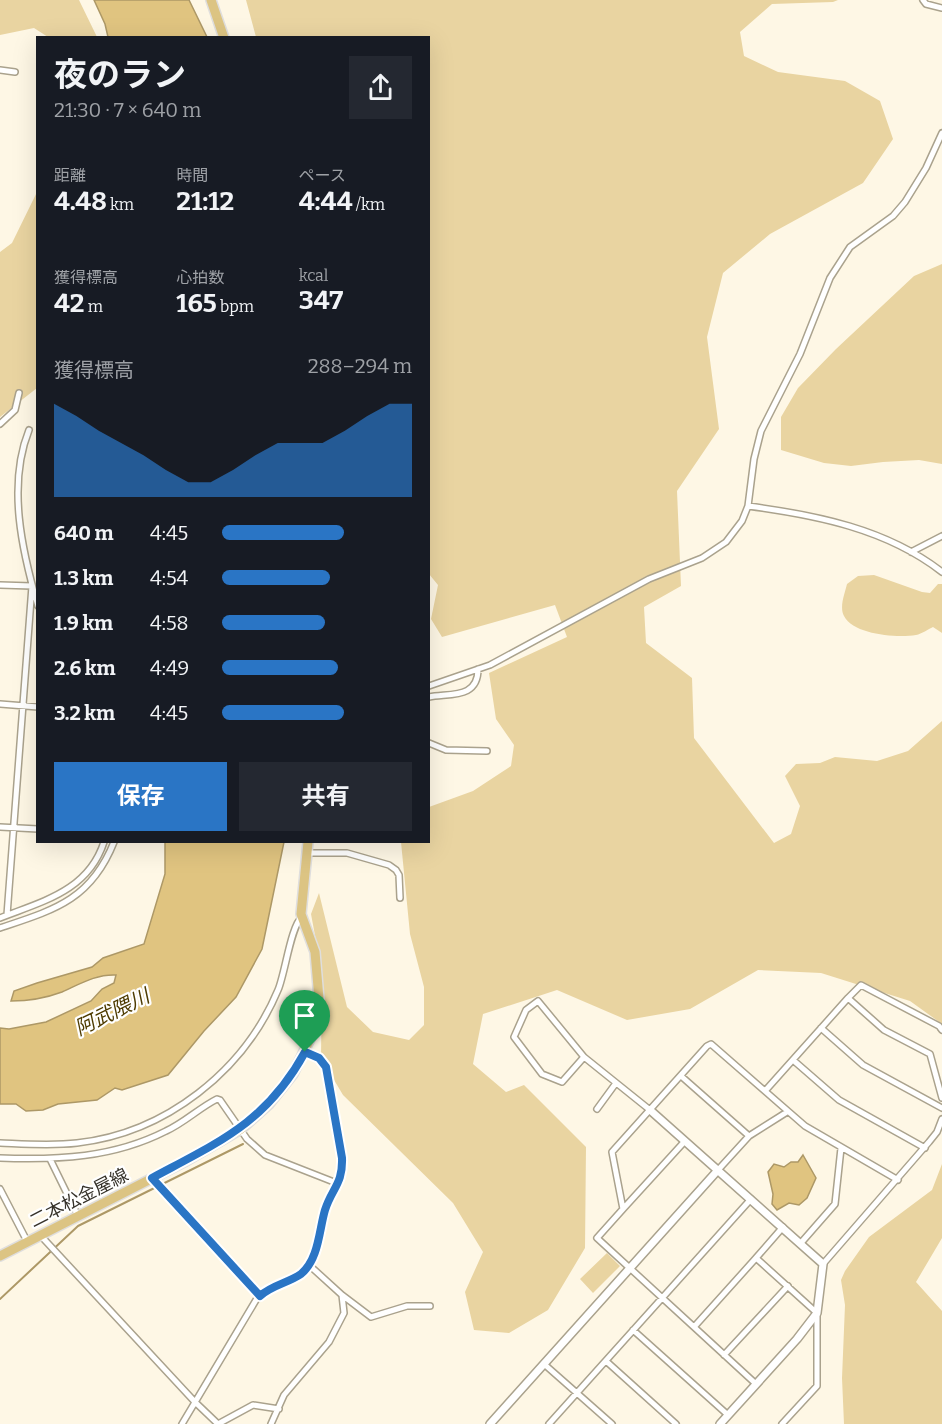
<!DOCTYPE html>
<html lang="ja">
<head>
<meta charset="utf-8">
<style>
	:root { --surface:#171b24; --page:#242831; --text:#f1f3f6; --muted:#9ea1a6; --accent:#2a75c5 }
	body { margin:0; font-family:Bitter,"Noto Sans JP",serif; background:var(--page); color:var(--text); height:100vh; display:flex; flex-direction:column; font-size:22px; white-space:nowrap }
	* { box-sizing:border-box; margin:0 }
	p { font-size:20px; color:var(--muted) }
	.icon { flex:none; width:33px; height:33px; fill:none; stroke:currentColor; stroke-width:2; stroke-linecap:round; stroke-linejoin:round }
	.map { position:relative; flex:1; overflow:hidden }
	.drawer { position:absolute; left:36px; top:36px; width:394px; height:807px; display:flex; flex-direction:column; background:var(--surface); border-radius:0px; box-shadow:0 6px 24px #0002 }
	.drawer>* { flex:none }
	.pin { position:absolute; display:grid; place-items:center; width:51px; height:51px; color:#fff; margin:-62px -26px; border-radius:50% 50% 50% 0; rotate:-45deg; box-shadow:0 0 6px #0007 }
	.pin .icon { rotate:45deg }
	.round { display:grid; place-items:center; flex:none; width:63px; height:63px; border-radius:0px; background:var(--page) }
	.overview { display:flex; align-items:center; justify-content:space-between; height:102px; padding:0 18px }
	h1 { font-size:33px; font-weight:700; line-height:45px }
	.stats { display:grid; grid-template-columns:repeat(3,1fr); gap:9px; height:102px; padding:6px 18px }
	.stats div { display:grid; align-content:center }
	.stats b { font-size:26px; font-weight:700 }
	.stats small { font-size:16px; font-weight:400 }
	.stats p { font-size:16px }
	.chart { height:168px; padding:12px 18px }
	.chart p { display:flex; justify-content:space-between }
	.chart svg { width:100%; height:108px; margin-top:6px; fill:var(--accent); opacity:.7 }
	.action { display:flex; gap:12px; margin-top:auto; padding:12px 18px }
	.action a { flex:1; height:69px; border-radius:0px; background:var(--accent); color:#fff; font-size:24px; font-weight:700; line-height:69px; text-align:center }
	.action a+a { background:var(--page); color:var(--text) }
	ul { padding:0 18px; list-style:none; font-size:20px }
	li { display:grid; grid-template-columns:96px 72px 1fr; align-items:center; height:45px }
	li i { height:15px; border-radius:8px; background:var(--accent) }
	.map>svg:first-child { display:block }
	.green { fill:#e9d4a1 }
	.water { fill:#e0c480; stroke:#ad9866; stroke-width:1.5 }
	.lines { fill:none; stroke-linecap:round; stroke-linejoin:round }
	.stream { stroke:#ad9866; stroke-width:2 }
	.minor-casing { stroke:#aaa28d; stroke-width:8 }
	.tertiary-casing { stroke:#aaa28d; stroke-width:10 }
	.primary-casing { stroke:#dfdedd; stroke-width:12 }
	.minor { stroke:#fff; stroke-width:5 }
	.tertiary { stroke:#fff; stroke-width:7 }
	.primary { stroke:#dcc483; stroke-width:9 }
	.route-casing { stroke:#fff; stroke-width:12 }
	.route { stroke:#2a75c5; stroke-width:8 }
	.labels { text-anchor:middle; dominant-baseline:central; stroke-width:4.5; stroke-linejoin:round; paint-order:stroke }
	.street-label { font-size:18px; fill:#353129; stroke:#fff }
	.water-label { font-size:20px; font-style:italic; fill:#4e3b01; stroke:#fff }
</style>
</head>
<body>
<div class="map">
<svg width="942" height="1424" viewBox="0 0 942 1424">
	<rect width="100%" height="100%" fill="#fef7e5"/>
	<path class="green" d="M 0,0 L 79,0 L 97,37 L 48,37 L 34,28 L 0,35 Z
		M 246,0 L 838,0 L 833,2 L 772,4 L 740,32 L 744,56 L 778,72 L 845,81 L 880,101 L 893,139 L 863,183 L 770,234 L 723,273 L 707,337 L 719,429 L 677,491 L 681,586 L 644,607 L 646,643 L 692,678 L 694,738 L 774,843 L 791,834 L 800,806 L 785,776 L 796,764 L 820,763 L 835,757 L 877,761 L 908,751 L 942,721 L 942,1024 L 910,1001 L 821,973 L 758,970 L 690,1009 L 627,1020 L 557,990 L 483,1014 L 473,1064 L 506,1092 L 524,1085 L 586,1147 L 585,1248 L 548,1310 L 509,1333 L 474,1330 L 465,1292 L 483,1252 L 453,1203 L 343,1095 L 321,1058 L 322,973 L 311,914 L 319,893 L 347,1007 L 373,1032 L 409,1040 L 424,1025 L 424,987 L 410,934 L 401,842 L 429,842 L 429,807 L 473,791 L 511,766 L 514,745 L 496,719 L 489,673 L 567,637 L 555,605 L 442,637 L 431,619 L 438,585 L 429,574 L 429,38 L 256,37 Z
		M 37,192 L 37,388 L 0,417 L 0,252 L 12,243 Z
		M 942,264 L 942,464 L 919,460 L 883,462 L 851,466 L 824,463 L 781,450 L 781,417 L 798,388 L 836,349 L 914,276 Z
		M 874,575 L 922,592 L 930,593 L 938,584 L 942,584 L 942,633 L 933,627 C 928,629 922,634 916,635 C 897,638 854,635 844,616 C 839,607 845,593 847,584 L 858,576 Z
		M 942,1164 L 942,1238 L 916,1282 L 942,1311 L 942,1424 L 844,1424 L 842,1378 L 845,1305 L 841,1280 L 845,1271 L 869,1237 L 932,1190 Z
		M 607,1253 L 620,1266 L 593,1293 L 580,1279 Z"/>
	<path class="water" d="M 94,0 L 189,0 L 207,37 L 108,37 L 105,24 Z
		M 165,842 L 284,842 L 262,949 L 236,997 L 204,1031 L 168,1075 L 122,1090 L 115,1088 L 97,1100 L 58,1104 L 43,1110 L 26,1111 L 16,1104 L 0,1104 L 0,1028 L 9,1029 L 46,1022 L 91,1001 L 102,989 L 114,983 L 116,975 C 96,974 80,984 62,992 C 46,998 28,1001 11,1001 L 14,991 L 37,983 L 92,967 L 103,958 L 144,944 L 165,874 Z
		M 803,1155 L 816,1178 L 807,1198 L 799,1205 L 789,1203 L 777,1210 L 772,1204 L 773,1194 L 768,1172 L 774,1164 L 784,1167 L 791,1162 L 798,1162 Z"/>
	<g class="lines">
		<path class="stream" d="M 0,1299 L 78,1226 L 243,1144"/>
		<defs>
			<path id="minor" d="M 923,0 L 926,4 L 942,8
				M 0,70 L 15,72
				M 0,424 L 15,410 L 19,393
				M 29,430 C 7,485 22,551 38,606
				M 748,506 C 816,515 887,529 942,572
				M 911,552 L 942,536
				M 0,585 L 32,586 L 7,915
				M 429,686 L 490,665 L 649,579 L 702,558 L 726,542 L 742,521 L 748,506 L 754,459 L 761,431 L 800,354 L 830,278 L 850,247 L 893,216 L 905,202 L 926,168 L 942,133
				M 429,697 C 450,693 478,699 478,669
				M 0,704 L 38,707
				M 429,743 L 446,750 L 487,751
				M 0,827 L 38,829
				M 307,853 L 347,853 L 389,865 L 396,870 L 399,875 L 400,898
				M 0,918 C 43,901 88,891 104,842
				M 0,928 C 54,910 91,900 114,842
				M 848,998 L 861,985 L 939,1026 L 942,1030
				M 821,1028 L 863,1065 L 942,1108
				M 584,1057 L 562,1082 L 542,1074 L 514,1037 L 526,1010 L 538,1001 L 584,1057 L 650,1110
				M 793,1060 L 839,1100 L 925,1148
				M 681,1076 L 749,1136
				M 765,1091 L 848,998 L 884,1030 L 930,1054 L 942,1098
				M 597,1109 L 616,1083
				M 0,1143 C 25,1144 52,1146 77,1143 C 166,1133 244,1071 278,990 C 285,974 291,925 302,917
				M 0,1158 C 58,1160 113,1158 166,1131 C 184,1123 199,1108 217,1099 L 220,1100 L 247,1139 L 265,1155 L 339,1184
				M 50,1159 L 78,1216
				M 718,1170 L 749,1136 L 787,1112
				M 152,1178 L 260,1296
				M 0,1189 L 28,1243
				M 623,1209 L 685,1141
				M 41,1236 L 195,1402 L 218,1424
				M 800,1244 L 835,1204 L 841,1148
				M 756,1258 L 783,1227
				M 823,1264 L 929,1142 L 937,1132 L 942,1119
				M 342,1295 L 371,1317 L 407,1306 L 430,1306
				M 694,1327 L 756,1384
				M 633,1330 L 728,1415
				M 724,1355 L 788,1286
				M 606,1361 L 676,1424
				M 544,1364 L 612,1424
				M 182,1424 L 256,1300 C 272,1284 285,1286 300,1274 C 319,1260 319,1231 325,1210 C 332,1188 343,1184 342,1158 L 326,1067 L 319,1058 L 305,1052
				M 218,1424 L 253,1405 L 279,1409
				M 271,1424 L 284,1395 L 329,1342 L 344,1313 L 342,1295 L 309,1265
				M 549,1424 L 751,1199
				M 782,1424 L 817,1386 L 817,1313 L 756,1258 L 694,1327 L 597,1238 L 623,1209 L 612,1152 L 707,1046 L 711,1044 L 805,1126 L 898,1180"/>
			<path id="tertiary" d="M 650,1110 L 823,1264 L 817,1313 L 797,1339 L 720,1424
				M 490,1424 L 718,1170"/>
			<path id="primary" d="M 211,0 L 224,38
				M 0,1256 L 184,1162 L 241,1129 L 269,1104 L 293,1074 L 311,1037 L 319,999 L 315,952 L 301,914 L 308,842"/>
		</defs>
		<use href="#minor" class="minor-casing"/>
		<use href="#tertiary" class="tertiary-casing"/>
		<use href="#primary" class="primary-casing"/>
		<use href="#minor" class="minor"/>
		<use href="#tertiary" class="tertiary"/>
		<use href="#primary" class="primary"/>
	</g>
	<g class="lines">
		<defs>
			<path id="route" d="M 305,1052 L 319,1058 L 326,1067 L 342,1158 C 343,1184 332,1188 325,1210 C 319,1230 319,1259 301,1274 C 288,1283 272,1285 260,1296 L 152,1178 C 219,1142 267,1122 305,1052 Z"/>
		</defs>
		<use href="#route" class="route-casing"/>
		<use href="#route" class="route"/>
	</g>
	<g class="labels">
		<g class="street-label">
			<text transform="translate(79 1198) rotate(-27)">二本松金屋線</text>
		</g>
		<g class="water-label">
			<text transform="translate(112 1012) rotate(-26)">阿武隈川</text>
		</g>
	</g>
</svg>
<div class="pin" style="left:305px;top:1052px;background:#1e9e55"><svg class="icon" aria-label="arrive" viewBox="0 0 24 24"><path d="M6 21V4h12l-3 4 3 4H6"/></svg></div>
<section class="drawer">
<div class="overview"><div><h1>夜のラン</h1><p>21:30 · 7 × 640 m</p></div><a class="round"><svg class="icon" aria-label="share" viewBox="0 0 24 24"><path d="M12 15V3M7 8l5-5 5 5M5 13v7h14v-7"/></svg></a></div>
<div class="stats">
<div><p>距離</p><b>4.48<small> km</small></b></div>
<div><p>時間</p><b>21:12</b></div>
<div><p>ペース</p><b>4:44<small> /km</small></b></div>
</div>
<div class="stats">
<div><p>獲得標高</p><b>42<small> m</small></b></div>
<div><p>心拍数</p><b>165<small> bpm</small></b></div>
<div><p>kcal</p><b>347</b></div>
</div>
<div class="chart"><p><span>獲得標高</span>288–294 m</p>
<svg viewBox="0 0 160 44" preserveAspectRatio="none"><path d="M0 44V6L10 11L20 17L30 22L40 27L50 33L60 38L70 38L80 33L90 27L100 22L110 22L120 22L130 17L140 11L150 6L160 6V44z"/></svg>
</div>
<ul>
<li><b>640 m</b>4:45<i style="width:64%"></i></li>
<li><b>1.3 km</b>4:54<i style="width:57%"></i></li>
<li><b>1.9 km</b>4:58<i style="width:54%"></i></li>
<li><b>2.6 km</b>4:49<i style="width:61%"></i></li>
<li><b>3.2 km</b>4:45<i style="width:64%"></i></li>
</ul>
<div class="action"><a>保存</a><a>共有</a></div>
</section>
</div>
</body>
</html>
